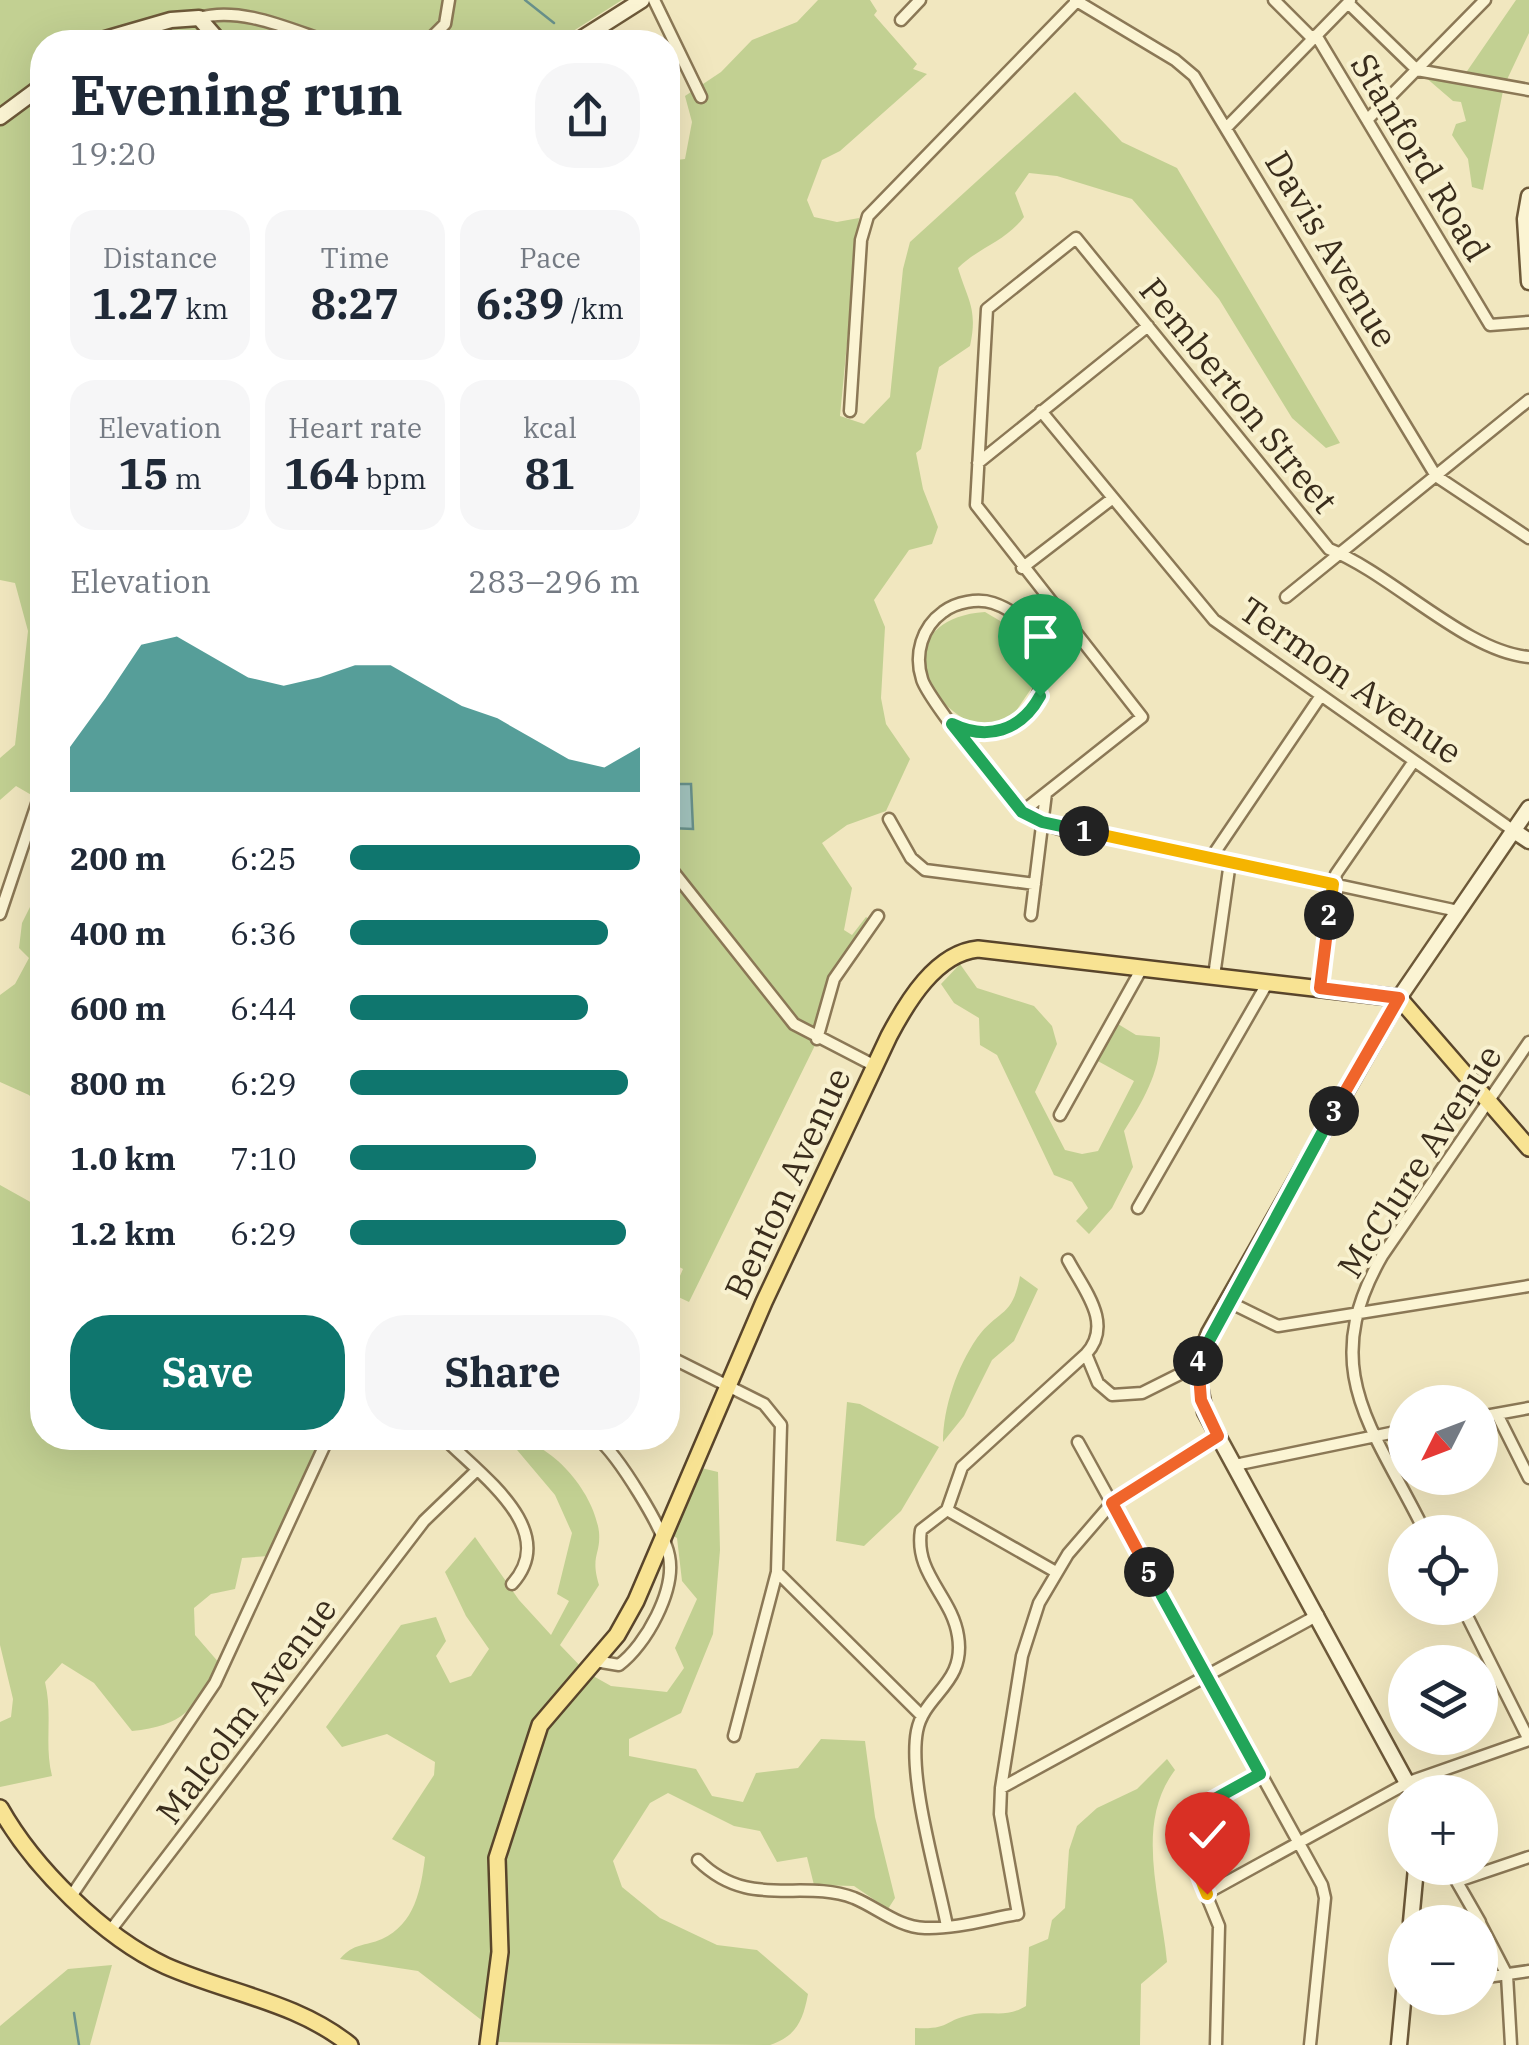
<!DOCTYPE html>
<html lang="en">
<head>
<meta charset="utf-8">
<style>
	:root { --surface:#fff; --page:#f6f6f7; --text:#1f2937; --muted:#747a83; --accent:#0f766e }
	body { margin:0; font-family:"IBM Plex Serif",serif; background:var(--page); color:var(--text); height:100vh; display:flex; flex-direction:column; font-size:38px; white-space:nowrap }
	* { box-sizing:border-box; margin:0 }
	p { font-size:32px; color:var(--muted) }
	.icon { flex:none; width:55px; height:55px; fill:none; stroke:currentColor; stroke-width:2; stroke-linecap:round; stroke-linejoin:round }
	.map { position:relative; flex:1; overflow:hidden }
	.drawer { position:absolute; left:30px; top:30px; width:650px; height:1420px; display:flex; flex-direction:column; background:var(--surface); border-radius:40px; box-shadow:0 10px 40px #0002 }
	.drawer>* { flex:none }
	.needle { width:65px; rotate:228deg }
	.fabs { position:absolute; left:1388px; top:1385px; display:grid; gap:20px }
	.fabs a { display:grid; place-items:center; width:110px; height:110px; border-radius:50%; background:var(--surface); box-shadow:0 10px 40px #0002; font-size:50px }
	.pin { position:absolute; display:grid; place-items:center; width:85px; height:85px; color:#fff; margin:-102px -42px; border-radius:50% 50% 50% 0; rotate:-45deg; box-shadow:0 0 10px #0007 }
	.pin .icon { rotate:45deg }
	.km { position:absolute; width:50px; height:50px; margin:-25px; border-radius:50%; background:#222; color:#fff; font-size:28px; line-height:50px; text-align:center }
	.round { display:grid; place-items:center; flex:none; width:105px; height:105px; border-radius:40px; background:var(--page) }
	.head { display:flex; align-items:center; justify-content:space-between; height:170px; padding:0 40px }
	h1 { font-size:55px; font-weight:800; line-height:75px }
	.stats { display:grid; grid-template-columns:repeat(3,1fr); gap:15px; height:170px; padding:10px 40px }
	.stats div { display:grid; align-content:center; border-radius:25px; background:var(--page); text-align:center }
	.stats b { font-size:42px; font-weight:800 }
	.stats small { font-size:28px; font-weight:400 }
	.stats p { font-size:28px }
	.chart { height:280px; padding:20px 40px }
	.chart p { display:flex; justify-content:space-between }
	.chart svg { width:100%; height:180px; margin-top:10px; fill:var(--accent); opacity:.7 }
	.action { display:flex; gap:20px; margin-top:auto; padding:20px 40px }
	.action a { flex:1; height:115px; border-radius:40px; background:var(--accent); color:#fff; font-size:40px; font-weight:800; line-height:115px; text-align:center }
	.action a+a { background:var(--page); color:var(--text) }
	ul { padding:0 40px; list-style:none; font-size:32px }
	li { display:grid; grid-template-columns:160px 120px 1fr; align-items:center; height:75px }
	li i { height:25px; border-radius:12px; background:var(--accent) }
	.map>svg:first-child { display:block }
	.green { fill:#c2d092 }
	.water { fill:#a2c3bd; stroke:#69918b; stroke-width:2.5 }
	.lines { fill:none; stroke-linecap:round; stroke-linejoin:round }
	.stream { stroke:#69918b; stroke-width:2.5 }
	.street-casing { stroke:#8b7856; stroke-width:15 }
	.secondary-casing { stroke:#6d5939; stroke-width:19 }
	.primary-casing { stroke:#59452b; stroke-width:20 }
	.street { stroke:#fbf4d3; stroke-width:10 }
	.secondary { stroke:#fbf4d3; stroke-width:14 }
	.primary { stroke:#f8e393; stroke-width:15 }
	.split-1-casing { stroke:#fff; stroke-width:20 }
	.split-2-casing { stroke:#fff; stroke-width:20 }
	.split-3-casing { stroke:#fff; stroke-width:20 }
	.split-4-casing { stroke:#fff; stroke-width:20 }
	.split-5-casing { stroke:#fff; stroke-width:20 }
	.split-6-casing { stroke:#fff; stroke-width:20 }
	.split-7-casing { stroke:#fff; stroke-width:20 }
	.split-1 { stroke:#22a559; stroke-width:12 }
	.split-2 { stroke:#f5b400; stroke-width:12 }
	.split-3 { stroke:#f0652b; stroke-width:12 }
	.split-4 { stroke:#22a559; stroke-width:12 }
	.split-5 { stroke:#f0652b; stroke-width:12 }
	.split-6 { stroke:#22a559; stroke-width:12 }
	.split-7 { stroke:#f5b400; stroke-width:12 }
	.labels { text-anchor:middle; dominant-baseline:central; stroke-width:8; stroke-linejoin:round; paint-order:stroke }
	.street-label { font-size:35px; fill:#3a2d1c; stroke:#f8f1cf }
</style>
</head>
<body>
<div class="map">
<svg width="1529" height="2045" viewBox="0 0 1529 2045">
	<rect width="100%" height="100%" fill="#f1e7bf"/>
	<path class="green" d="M 0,0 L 622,0 L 556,42 L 42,42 L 40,800 L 16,786 L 0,800 L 0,758 L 15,745 L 28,631 L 15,583 L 0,580 Z
		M 818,0 L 870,0 L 877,11 L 874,15 L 917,64 L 913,69 L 927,74 L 840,151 L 822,160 L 807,200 L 814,217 L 837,222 L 859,218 L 840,416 L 864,424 L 890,397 L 903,269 L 910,242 L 1075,92 L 1122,142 L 1177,168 L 1340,443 L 1326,448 L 1292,418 L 1219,299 L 1132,199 L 1057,176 L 1029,173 L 1015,193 L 1024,217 C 1005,242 979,247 958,268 C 968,301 978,309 970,346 L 939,367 L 921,449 L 916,453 L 923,489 L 938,527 L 932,544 L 909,550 L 874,600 L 885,627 L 881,698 L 886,724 L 910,759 L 886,811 L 847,825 L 822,843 L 852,888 L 844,930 L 852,935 L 866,917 L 878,926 L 839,976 L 822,1031 L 689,1302 L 672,1294 L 683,1269 L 668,1261 L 668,161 L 685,159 L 692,122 L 685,96 L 721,72 L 752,40 L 797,22 Z
		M 1516,0 L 1529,0 L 1529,33 L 1504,86 L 1483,190 L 1472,187 L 1468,159 L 1452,135 L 1456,124 L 1466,121 L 1461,102 L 1453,101 L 1417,70 L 1463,77 Z
		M 985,612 L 1022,634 L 1037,680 L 1014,714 L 985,728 C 914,705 895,618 985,612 Z
		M 42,903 L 42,1110 L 29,1095 L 0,1082 L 0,995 L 15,984 L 29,958 L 19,948 L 22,923 L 31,905 Z
		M 960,964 L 977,988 L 1034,1006 L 1052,1026 L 1057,1044 L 1035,1092 L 1065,1150 L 1082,1154 L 1098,1151 L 1134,1081 L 1096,1060 L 1118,1024 L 1136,1035 L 1160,1037 C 1161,1071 1142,1103 1124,1131 L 1133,1167 L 1112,1208 L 1089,1234 L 1076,1221 L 1088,1208 L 1072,1182 L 1054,1175 L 997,1055 L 980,1045 L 979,1018 L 954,1003 L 941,984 Z
		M 0,1185 L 34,1204 L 42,1196 L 42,1438 L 322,1438 L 269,1556 L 242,1558 L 235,1589 L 211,1594 L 194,1608 L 195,1635 L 220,1664 C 195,1709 183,1726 132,1731 L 94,1683 L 62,1663 L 45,1682 C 53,1715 44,1744 52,1776 L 0,1787 L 0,1722 L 11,1717 L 13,1699 L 0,1645 Z
		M 1020,1276 L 1038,1289 L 1014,1341 L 992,1360 L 964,1416 L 943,1442 C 943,1408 957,1367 977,1338 C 999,1308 1012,1319 1020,1276 Z
		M 847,1402 L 860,1404 L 939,1447 L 901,1511 L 864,1546 L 836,1541 Z
		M 507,1438 C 549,1438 594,1491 599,1532 C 601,1555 590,1555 599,1585 L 560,1645 L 586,1672 L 611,1686 L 667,1692 L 684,1668 L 675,1648 L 697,1599 L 682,1581 L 677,1538 L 664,1531 L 693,1466 L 718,1472 L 720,1550 L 713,1634 L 681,1713 L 629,1739 L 629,1756 L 696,1769 L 712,1796 L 743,1802 L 756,1773 L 798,1768 L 821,1739 L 865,1741 L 875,1817 L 895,1898 L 888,1909 L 854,1886 L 814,1885 L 807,1857 L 777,1862 L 760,1831 L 734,1826 L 668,1793 L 650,1803 L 613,1861 L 622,1887 L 660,1918 L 717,1945 L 757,1950 L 808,1994 C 803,2020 797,2036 770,2045 L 495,2042 L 484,2022 L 418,1971 L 340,1959 C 355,1942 364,1947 382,1939 C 415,1924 421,1889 425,1857 L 392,1839 L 434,1775 L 435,1762 L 387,1734 L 342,1747 L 326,1727 L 401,1625 L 436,1617 L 446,1641 L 436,1656 L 450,1683 L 471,1676 L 489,1649 L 466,1616 L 445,1572 L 475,1537 L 519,1600 L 551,1635 L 569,1601 L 557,1594 L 572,1533 L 555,1495 Z
		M 1167,1759 L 1175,1770 C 1134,1824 1161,1899 1167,1962 L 1141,1984 L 1140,2045 L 915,2045 L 915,2028 C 951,2030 944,2020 970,2015 C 992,2010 1005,2019 1026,2006 L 1029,1947 L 1048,1939 L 1052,1920 L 1065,1908 L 1069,1850 L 1077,1826 L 1097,1808 L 1137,1789 Z
		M 112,1965 L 90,2045 L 0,2045 L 0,2026 L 68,1969 Z"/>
	<path class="water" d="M 668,784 L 691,784 L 693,829 L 669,828 Z"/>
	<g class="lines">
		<path class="stream" d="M 525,0 L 554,23
			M 74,2013 L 79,2045"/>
		<defs>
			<path id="street" d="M 654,0 L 701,97
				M 1075,0 L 1175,60 L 1194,76 L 1436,476 L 1529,538
				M 1274,0 L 1313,39
				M 1348,3 L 1417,70 L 1529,90
				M 199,18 C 240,6 289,29 328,42
				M 901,20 L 920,0
				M 1316,35 L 1490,325 L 1529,322
				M 427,42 L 445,24 L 449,0
				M 1367,120 L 1485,0
				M 1227,127 L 1350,1
				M 850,411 L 861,240 L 868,216 L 1077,1
				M 1041,411 L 1214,620 L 1514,831
				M 978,463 L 1148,326
				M 1022,568 L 1113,498
				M 1286,597 L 1529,400
				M 1027,628 L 1054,608
				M 952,724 C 1045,770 1077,631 993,603 C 978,598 956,602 943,612 C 922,627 914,654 922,679 C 926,696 1014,809 1029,817 C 1061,835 1110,837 1147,844 C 1251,867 1355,888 1458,911
				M 1022,812 L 1142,717 L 976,505 L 987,309 L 1076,238 L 1329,549 C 1392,574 1466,652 1529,657
				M 889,819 L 911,858 L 925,870 L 1035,884
				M 1211,858 L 1320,697
				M 668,865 L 794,1024 L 875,1066
				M 0,914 L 42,789
				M 1031,915 L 1046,793
				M 1214,976 L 1230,862
				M 1320,988 L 1336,874 L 1414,761
				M 817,1039 L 834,979 L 878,916
				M 1060,1115 L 1142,968
				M 1138,1208 L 1268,982
				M 1068,1260 C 1084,1290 1114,1324 1086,1354 L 1098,1383 L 1112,1395 L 1142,1393 L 1196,1366
				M 1227,1301 L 1278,1326 L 1529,1286
				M 668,1356 L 764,1404 L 781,1425 L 777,1572 L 922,1716
				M 1497,1414 L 1529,1478
				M 1480,1417 L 1529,1408
				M 444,1438 C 480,1475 561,1530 512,1584
				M 1078,1442 L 1322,1885 L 1325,1898 L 1310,2045
				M 1235,1465 L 1405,1430
				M 947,1510 L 962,1467 L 1086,1354
				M 1425,1532 C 1374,1428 1316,1371 1382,1256 L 1529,1042
				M 595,1661 L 619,1665 C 646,1645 676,1590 669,1556 C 664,1529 618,1455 597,1438
				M 734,1736 L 777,1572
				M 1001,1788 L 1318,1615
				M 698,1860 C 749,1911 801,1878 854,1898 C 878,1908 898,1927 925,1928 C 956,1929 988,1919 1018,1914 L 1000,1814 L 1001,1788 L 1022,1656 L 1039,1603 L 1068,1554 L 1112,1503 L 1219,1436
				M 1449,1868 L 1480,1922
				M 1458,1881 L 1529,1857
				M 1207,1893 L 1409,1782 L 1529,1740 L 1463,1608
				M 72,1895 L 215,1683 L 328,1438
				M 1480,1923 L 1507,1975 L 1511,2045
				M 947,1926 C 937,1875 908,1779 917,1731 C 924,1694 966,1684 958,1636 C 952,1596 914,1574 921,1530 L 947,1510 L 1056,1572
				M 110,1931 L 424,1521 L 476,1471
				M 1480,1978 L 1529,1971
				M 1216,2045 L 1219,1926 L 1192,1860 L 1191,1839 L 1208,1803 L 1260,1774"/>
			<path id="secondary" d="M 95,42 L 171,20 L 199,18 L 220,42
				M 576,42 L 642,0
				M 0,117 L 42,86
				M 1529,196 L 1525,219 L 1529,282
				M 1514,831 L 1529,841
				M 1412,1792 L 1205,1412 L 1196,1366 L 1209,1333 L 1399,998 L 1529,808
				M 1411,1922 L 1416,1868
				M 1399,2045 L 1405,1981"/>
			<path id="primary" d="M 0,1808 C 33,1867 103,1937 166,1966 C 227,1993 297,2002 350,2045
				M 488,2045 L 500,1952 L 497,1858 L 540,1725 L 617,1635 L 636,1601 L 764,1302 L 889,1036 C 907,1002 936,953 978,949 L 1399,998 L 1529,1148"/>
		</defs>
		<use href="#street" class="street-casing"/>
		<use href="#secondary" class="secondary-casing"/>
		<use href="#primary" class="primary-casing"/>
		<use href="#street" class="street"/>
		<use href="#secondary" class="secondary"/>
		<use href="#primary" class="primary"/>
	</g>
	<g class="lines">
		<defs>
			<path id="split-1" d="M 1040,696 C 1021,731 987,741 952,724 L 1022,812 L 1042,822 L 1084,831"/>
			<path id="split-2" d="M 1084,831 L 1333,884 L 1329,915"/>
			<path id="split-3" d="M 1329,915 L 1320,988 L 1399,998 L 1334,1111"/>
			<path id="split-4" d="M 1198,1361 L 1334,1111"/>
			<path id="split-5" d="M 1149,1572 L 1112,1503 L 1218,1436 L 1201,1400 L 1198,1361"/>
			<path id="split-6" d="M 1149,1572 L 1260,1774 L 1213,1800"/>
			<path id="split-7" d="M 1207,1894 C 1193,1862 1181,1825 1213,1800"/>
		</defs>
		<use href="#split-1" class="split-1-casing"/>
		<use href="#split-2" class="split-2-casing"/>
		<use href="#split-3" class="split-3-casing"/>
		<use href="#split-4" class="split-4-casing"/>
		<use href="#split-5" class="split-5-casing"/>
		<use href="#split-6" class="split-6-casing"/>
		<use href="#split-7" class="split-7-casing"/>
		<use href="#split-1" class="split-1"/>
		<use href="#split-2" class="split-2"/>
		<use href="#split-3" class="split-3"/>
		<use href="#split-4" class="split-4"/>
		<use href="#split-5" class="split-5"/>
		<use href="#split-6" class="split-6"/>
		<use href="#split-7" class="split-7"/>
	</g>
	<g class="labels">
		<g class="street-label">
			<text transform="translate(1421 157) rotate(59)">Stanford Road</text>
			<text transform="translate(1332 249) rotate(59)">Davis Avenue</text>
			<text transform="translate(1239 395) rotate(51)">Pemberton Street</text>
			<text transform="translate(1351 680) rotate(35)">Termon Avenue</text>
			<text transform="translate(1419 1161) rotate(-57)">McClure Avenue</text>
			<text transform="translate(787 1183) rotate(-65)">Benton Avenue</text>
			<text transform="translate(246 1710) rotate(-53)">Malcolm Avenue</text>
		</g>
	</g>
</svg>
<div class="fabs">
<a><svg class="needle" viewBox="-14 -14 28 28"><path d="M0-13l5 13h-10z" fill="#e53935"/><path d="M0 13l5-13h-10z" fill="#747a83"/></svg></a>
<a><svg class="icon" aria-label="locate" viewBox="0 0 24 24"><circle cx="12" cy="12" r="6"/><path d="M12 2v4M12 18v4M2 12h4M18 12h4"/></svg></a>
<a><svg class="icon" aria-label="layers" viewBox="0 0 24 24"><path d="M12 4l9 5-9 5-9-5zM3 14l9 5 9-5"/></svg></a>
<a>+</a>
<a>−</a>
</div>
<div class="pin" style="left:1040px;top:696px;background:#1e9e55"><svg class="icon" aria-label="arrive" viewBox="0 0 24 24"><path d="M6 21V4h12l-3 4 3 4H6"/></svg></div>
<div class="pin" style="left:1207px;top:1894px;background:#d93025"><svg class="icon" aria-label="check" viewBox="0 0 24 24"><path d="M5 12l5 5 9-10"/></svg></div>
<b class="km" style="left:1084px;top:831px">1</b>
<b class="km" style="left:1329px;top:915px">2</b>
<b class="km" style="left:1334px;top:1111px">3</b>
<b class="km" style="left:1198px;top:1361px">4</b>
<b class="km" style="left:1149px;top:1572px">5</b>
<section class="drawer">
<div class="head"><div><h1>Evening run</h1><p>19:20</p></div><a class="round"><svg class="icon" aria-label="share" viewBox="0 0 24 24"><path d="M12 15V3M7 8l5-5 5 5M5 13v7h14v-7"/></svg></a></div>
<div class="stats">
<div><p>Distance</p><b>1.27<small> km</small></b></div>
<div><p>Time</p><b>8:27</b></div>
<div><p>Pace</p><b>6:39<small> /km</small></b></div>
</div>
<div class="stats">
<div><p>Elevation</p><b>15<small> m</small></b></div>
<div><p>Heart rate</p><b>164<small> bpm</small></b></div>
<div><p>kcal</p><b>81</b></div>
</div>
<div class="chart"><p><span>Elevation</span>283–296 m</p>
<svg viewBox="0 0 160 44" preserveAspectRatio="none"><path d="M0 44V33L10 21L20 8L30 6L40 11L50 16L60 18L70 16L80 13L90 13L100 18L110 23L120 26L130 31L140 36L150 38L160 33V44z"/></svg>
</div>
<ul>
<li><b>200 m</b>6:25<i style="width:100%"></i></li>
<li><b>400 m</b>6:36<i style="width:89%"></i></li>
<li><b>600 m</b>6:44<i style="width:82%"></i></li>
<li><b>800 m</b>6:29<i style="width:96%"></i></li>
<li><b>1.0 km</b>7:10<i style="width:64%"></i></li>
<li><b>1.2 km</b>6:29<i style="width:95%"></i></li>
</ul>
<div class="action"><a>Save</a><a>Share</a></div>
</section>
</div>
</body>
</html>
